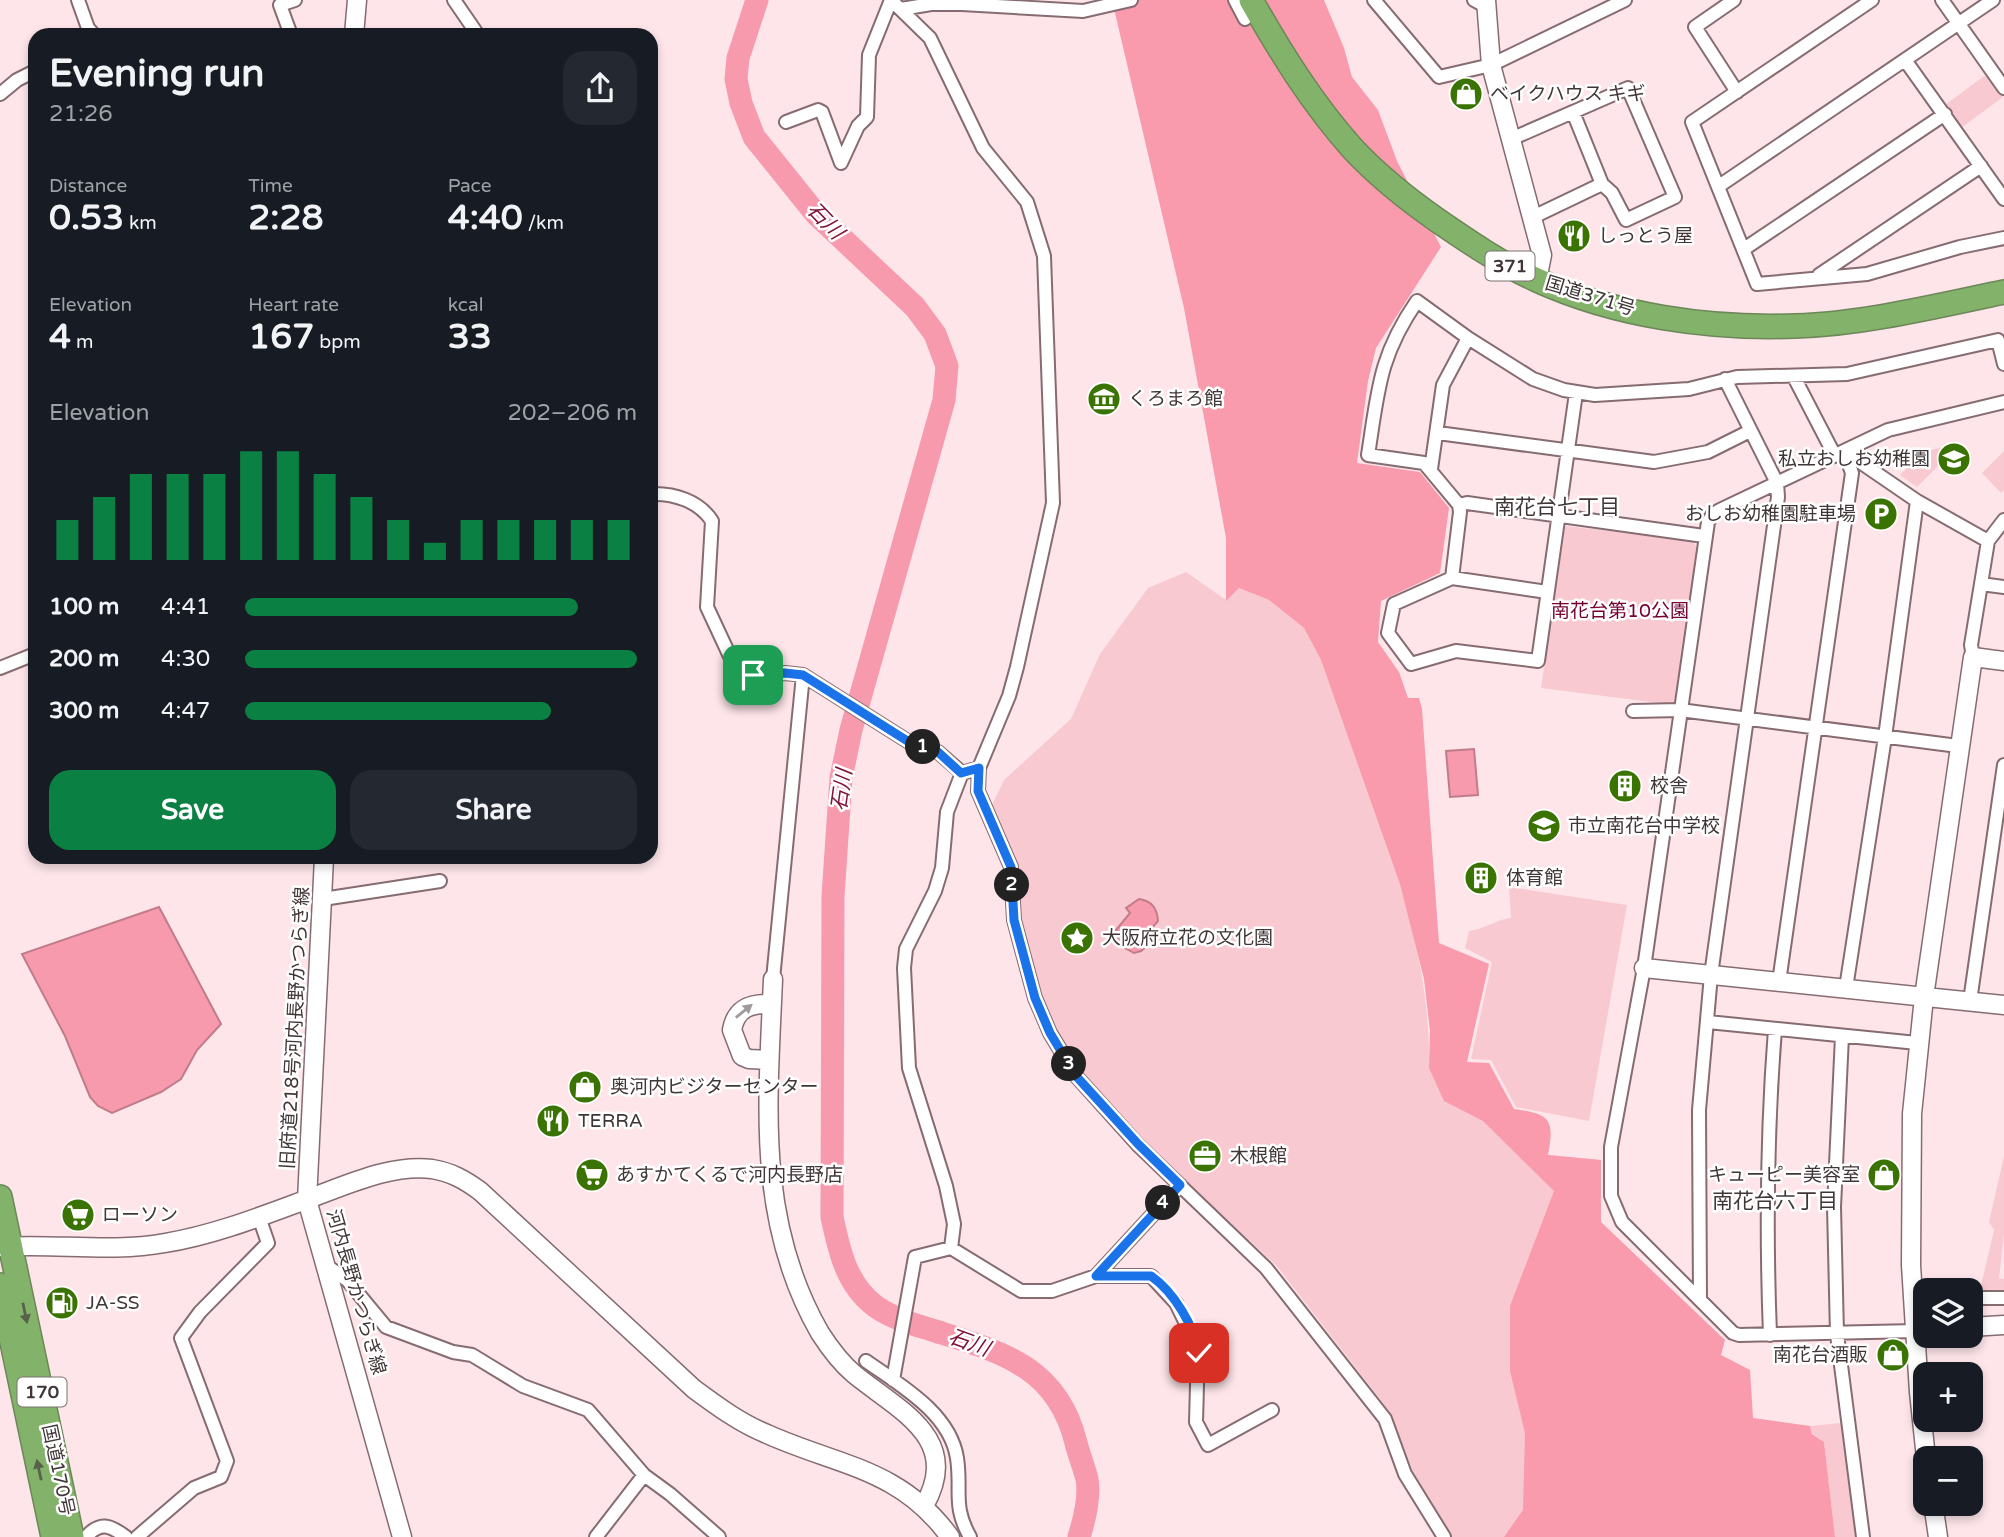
<!DOCTYPE html>
<html lang="en">
<head>
<meta charset="utf-8">
<style>
	:root { --surface:#171b24; --page:#242831; --text:#f1f3f6; --muted:#9ea1a6; --accent:#0b8043 }
	body { margin:0; font-family:"Varela Round","Noto Sans JP",sans-serif; background:var(--page); color:var(--text); height:100vh; display:flex; flex-direction:column; font-size:26px; white-space:nowrap }
	* { box-sizing:border-box; margin:0 }
	p { font-size:23px; color:var(--muted) }
	.icon { flex:none; width:38px; height:38px; fill:none; stroke:currentColor; stroke-width:2; stroke-linecap:round; stroke-linejoin:round }
	.map { position:relative; flex:1; overflow:hidden }
	.side { position:absolute; left:28px; top:28px; width:630px; height:836px; display:flex; flex-direction:column; background:var(--surface); border-radius:21px; box-shadow:0 4px 10px #0003 }
	.side>* { flex:none }
	.tools { position:absolute; left:1913px; top:1278px; display:grid; gap:14px }
	.tools a { display:grid; place-items:center; width:70px; height:70px; border-radius:14px; background:var(--surface); box-shadow:0 4px 10px #0003; font-size:35px }
	.pin { position:absolute; display:grid; place-items:center; width:60px; height:60px; color:#fff; margin:-30px; border-radius:14px; box-shadow:0 4px 10px #0006 }
	.km { position:absolute; width:35px; height:35px; margin:-18px; border-radius:50%; background:#222; color:#fff; font-size:19px; line-height:35px; text-align:center }
	.round { display:grid; place-items:center; flex:none; width:74px; height:74px; border-radius:21px; background:var(--page) }
	.overview { display:flex; align-items:center; justify-content:space-between; height:119px; padding:0 21px }
	h1 { font-size:38px; font-weight:700; line-height:52px }
	.stats { display:grid; grid-template-columns:repeat(3,1fr); gap:10px; height:119px; padding:7px 21px }
	.stats div { display:grid; align-content:center }
	.stats b { font-size:35px; font-weight:700 }
	.stats small { font-size:19px; font-weight:400 }
	.stats p { font-size:19px }
	.chart { height:196px; padding:14px 21px }
	.chart p { display:flex; justify-content:space-between }
	.chart svg { width:100%; height:126px; margin-top:7px; stroke:var(--accent); stroke-width:6 }
	.button { display:flex; gap:14px; margin-top:auto; padding:14px 21px }
	.button a { flex:1; height:80px; border-radius:21px; background:var(--accent); color:#fff; font-size:28px; font-weight:700; line-height:80px; text-align:center }
	.button a+a { background:var(--page); color:var(--text) }
	ul { padding:0 21px; list-style:none; font-size:23px }
	li { display:grid; grid-template-columns:112px 84px 1fr; align-items:center; height:52px }
	li i { height:18px; border-radius:9px; background:var(--accent) }
	.map>svg:first-child { display:block }
	.green { fill:#f8c9d1 }
	.forest { fill:#f99aad }
	.water { fill:#f89aad; stroke:#c17c8a; stroke-width:2 }
	.lines { fill:none; stroke-linecap:round; stroke-linejoin:round }
	.river { stroke:#f89aad; stroke-width:23 }
	.street-casing { stroke:#866c71; stroke-width:16 }
	.secondary-casing { stroke:#866c71; stroke-width:21 }
	.highway-casing { stroke:#6c8758; stroke-width:26 }
	.street { stroke:#fff; stroke-width:12 }
	.secondary { stroke:#fff; stroke-width:18 }
	.highway { stroke:#83b26a; stroke-width:23 }
	.oneway { fill:#a09a9b }
	.oneway2 { fill:#586149 }
	.route-casing { stroke:#fff; stroke-width:14 }
	.route { stroke:#1a73e8; stroke-width:9 }
	.labels { text-anchor:middle; dominant-baseline:central; stroke-width:5; stroke-linejoin:round; paint-order:stroke }
	.shield { fill:#fff; stroke:#7a7273; stroke-width:2 }
	.shield-label { font-size:18px; font-weight:bold; fill:#413637 }
	.poi-label { font-size:19px; fill:#413637; stroke:#fff; text-anchor:start }
	.street-label { font-size:19px; fill:#413637; stroke:#fff }
	.park-label { font-size:19px; fill:#750030; stroke:#fff }
	.water-label { font-size:21px; font-style:italic; fill:#81133a; stroke:#fff }
	.neighbourhood-label { font-size:21px; fill:#413637; stroke:#fff }
</style>
</head>
<body>
<div class="map">
<svg width="2004" height="1537" viewBox="0 0 2004 1537">
	<rect width="100%" height="100%" fill="#fde5e9"/>
	<path class="green" d="M 1987,74 L 2003,97 L 1961,128 L 1945,105 Z
		M 1956,444 L 1956,452 L 1949,459 L 1946,458 L 1917,487 L 1900,475 L 1923,452 Z
		M 2004,451 L 2004,490 L 2001,493 L 1982,473 Z
		M 1565,526 L 1691,540 L 1697,547 L 1675,705 L 1541,688 Z
		M 1186,572 L 1226,600 L 1239,588 L 1269,600 L 1304,628 L 1321,660 C 1366,789 1432,930 1429,1068 L 1547,1155 L 1601,1160 L 1601,1222 L 1611,1233 L 1607,1537 L 1450,1537 L 1414,1474 L 1390,1412 L 1276,1265 L 1128,1129 L 1081,1073 L 1046,1010 L 1019,918 L 1017,865 L 991,807 L 1004,780 L 1071,719 L 1100,654 L 1148,588 Z
		M 1509,887 L 1627,905 L 1589,1121 L 1516,1107 L 1491,1060 L 1471,1059 L 1492,962 L 1465,948 L 1469,931 C 1485,929 1495,920 1511,918 Z
		M 2004,1156 L 2004,1234 L 1999,1278 L 2004,1279 L 2004,1290 L 1980,1290 L 1994,1230 L 1989,1222 Z
		M 1842,1423 L 1858,1537 L 1835,1537 L 1824,1442 L 1812,1433 L 1810,1426 Z"/>
	<path class="forest" d="M 1112,0 L 1324,0 L 1344,48 L 1352,77 L 1378,110 L 1397,161 L 1441,247 L 1376,348 L 1368,381 L 1357,463 L 1420,472 L 1449,508 L 1440,573 L 1381,601 L 1378,642 L 1399,672 L 1408,698 L 1419,698 L 1422,709 L 1439,943 L 1489,964 L 1467,1062 L 1489,1063 L 1514,1109 C 1550,1114 1555,1119 1548,1155 L 1601,1160 L 1601,1222 L 1725,1340 L 1721,1355 L 1750,1370 L 1753,1418 L 1810,1426 L 1812,1434 L 1824,1442 L 1835,1537 L 1504,1537 L 1523,1510 L 1525,1433 L 1510,1371 L 1510,1306 L 1554,1191 L 1483,1121 L 1444,1101 L 1429,1068 L 1430,1031 L 1424,979 L 1400,884 L 1321,660 L 1304,628 L 1269,600 L 1239,588 L 1226,601 L 1226,538 L 1184,308 Z"/>
	<path class="water" d="M 1474,749 L 1478,795 L 1450,797 L 1446,751 Z
		M 1139,899 C 1152,901 1157,908 1158,921 L 1144,937 L 1149,944 L 1141,951 L 1134,953 L 1118,944 L 1116,930 L 1130,913 L 1126,908 Z
		M 159,907 L 221,1024 L 197,1050 L 181,1079 L 161,1092 L 112,1113 L 98,1106 L 90,1097 L 65,1036 L 22,954 Z"/>
	<g class="lines">
		<path class="river" d="M 757,0 L 738,58 L 736,79 L 741,103 L 754,137 L 816,214 L 915,307 L 935,334 L 947,366 L 944,400 L 851,730 L 841,778 L 833,896 L 832,1217 C 839,1250 846,1284 875,1306 C 890,1317 911,1324 929,1329 C 997,1351 1057,1364 1076,1443 C 1079,1455 1084,1467 1087,1479 C 1090,1496 1084,1521 1079,1537"/>
		<defs>
			<path id="street" d="M 78,0 L 88,28 L 94,35
				M 454,0 L 478,35
				M 891,0 L 930,38 L 983,148 L 1027,202 L 1044,256 L 1053,503 L 1017,667 L 1009,696 L 979,768 L 978,791 L 1011,867 L 1014,920 L 1035,998 L 1050,1033 L 1076,1076 L 1138,1145 L 1266,1268 L 1385,1419 L 1405,1474 L 1444,1537
				M 1235,0 L 1245,19
				M 1374,0 L 1439,77 L 1491,65 L 1625,0
				M 1474,0 L 1487,7
				M 1734,0 L 1695,27 L 1737,92
				M 1872,0 L 1692,122 L 1757,284 L 1867,274 L 1960,247 L 2004,238
				M 1942,0 L 2004,88
				M 901,9 L 931,4 L 962,4 L 1083,11 L 1131,0
				M 291,35 L 280,5 L 295,0
				M 1905,60 L 2004,199
				M 0,94 L 17,80 L 35,71
				M 1573,112 L 1602,184
				M 786,122 L 818,110 L 822,112 L 841,163 L 858,126 L 867,117 L 869,55 L 891,0
				M 1511,139 L 1628,88 L 1675,197 L 1626,220 L 1612,193 L 1602,184 L 1531,218
				M 1719,186 L 1993,0
				M 1744,249 L 1945,114
				M 1819,275 L 1981,166
				M 1794,377 L 1835,456
				M 1438,433 L 1654,462 L 1708,452 L 1750,431
				M 1844,451 L 1917,501 L 1988,541
				M 1431,469 L 1443,385 L 1468,338
				M 651,494 C 674,493 699,501 712,521 L 707,607 L 734,665 L 742,672 L 753,675 L 785,673 L 803,675 L 909,742 L 938,752 L 962,773 L 979,768
				M 1459,505 L 1467,503 L 1704,536
				M 1452,578 L 1460,512 L 1459,505 L 1424,463 L 1368,455 C 1378,391 1379,356 1417,301 L 1468,338 L 1533,379 L 1564,390 L 1595,395 L 1689,389 L 1737,377 L 1847,374 L 1998,340 L 2004,364
				M 1981,584 L 2004,587
				M 1547,592 L 1452,578 L 1394,604 L 1388,633 L 1411,664 L 1456,651 L 1538,661 L 1576,393
				M 1973,657 L 1971,645 L 1988,541 L 2004,520
				M 0,668 L 35,654
				M 1633,711 L 1680,710 L 1958,746
				M 323,899 L 440,881
				M 773,979 L 803,675
				M 1779,982 L 1852,473 L 1844,451
				M 1846,988 L 1885,737 L 1917,501
				M 1970,1001 L 2004,765
				M 1708,1022 L 1917,1043
				M 1842,1036 L 1834,1207 L 1837,1334 L 1863,1537
				M 951,1248 L 954,1224 L 946,1186 L 909,1068 L 904,968 L 906,949 L 935,891 L 942,868 L 947,812 L 962,773
				M 327,1266 L 347,1280 L 386,1327 L 453,1352 L 472,1355 L 523,1386 L 588,1410 L 644,1475 L 670,1494 L 719,1537
				M 1096,1276 L 1151,1276 L 1176,1303 L 1198,1348 L 1196,1422 L 1208,1445 L 1272,1410
				M 1970,1298 L 2004,1298
				M 1700,1299 L 1699,1110 L 1711,975 L 1778,497 L 1777,483 L 1725,379
				M 1916,1331 L 1739,1335 L 1733,1333 L 1622,1222 L 1611,1196 L 1611,1147 L 1644,968 L 1708,522 L 1713,514 L 1720,510 L 1888,430 L 2004,402
				M 1770,1335 C 1766,1232 1767,1131 1775,1029
				M 866,1361 C 900,1385 950,1413 957,1458 C 962,1491 952,1505 970,1537
				M 893,1380 L 915,1257 L 951,1248 L 1021,1291 L 1052,1291 L 1096,1276 L 1180,1185
				M 86,1537 C 100,1521 110,1525 126,1537
				M 137,1537 L 194,1488 L 221,1477 L 227,1461 L 181,1338 L 200,1312 L 268,1243 L 259,1217
				M 596,1537 L 644,1475"/>
			<path id="secondary" d="M 1486,0 L 1491,65 L 1542,255 L 1537,280
				M 354,35 L 357,0
				M 324,858 L 307,1200 L 402,1537
				M 1644,968 L 2004,1005
				M 773,979 C 768,1102 755,1220 820,1333 C 829,1347 841,1363 854,1374 C 898,1410 963,1438 924,1506
				M 769,1060 L 749,1059 L 742,1056 L 732,1030 C 736,1007 752,1003 772,1004
				M 0,1247 C 55,1243 110,1253 165,1243 C 214,1235 262,1216 308,1199 C 347,1185 390,1164 432,1169 C 451,1172 465,1180 480,1191 L 694,1389 C 717,1406 740,1423 767,1434 C 838,1466 900,1468 950,1537
				M 1970,1327 L 2004,1325
				M 1926,1458 L 1919,1392 L 1911,1265 L 1912,1114 L 1924,997 L 1973,657 L 2004,661
				M 1933,1503 L 1938,1537"/>
			<path id="highway" d="M 1251,0 C 1281,53 1312,103 1352,148 C 1377,175 1407,199 1437,220 C 1469,242 1501,264 1537,280 C 1616,316 1709,329 1795,326 C 1863,324 1937,306 2004,292
				M 0,1197 L 72,1537
				M 0,1285 L 53,1537"/>
		</defs>
		<use href="#street" class="street-casing"/>
		<use href="#secondary" class="secondary-casing"/>
		<use href="#highway" class="highway-casing"/>
		<use href="#street" class="street"/>
		<use href="#secondary" class="secondary"/>
		<use href="#highway" class="highway"/>
	</g>
	<defs><path id="oneway-solid" d="M-6-.8H1V-3.2L6.5 0L1 3.2V.8H-6Z" transform="scale(1.75)"/></defs>
	<use class="oneway" href="#oneway-solid" transform="translate(744 1011) rotate(-39)"/>
	<g class="oneway2">
		<use href="#oneway-solid" transform="translate(25 1313) rotate(78)"/>
		<use href="#oneway-solid" transform="translate(39 1470) rotate(-102)"/>
	</g>
	<g class="lines">
		<defs>
			<path id="route" d="M 753,675 L 785,673 L 803,675 L 909,742 L 938,752 L 961,773 L 979,768 L 978,791 L 1011,867 L 1014,920 L 1035,998 L 1050,1033 L 1076,1076 L 1138,1144 L 1180,1185 L 1096,1276 L 1151,1276 C 1174,1292 1194,1326 1199,1353"/>
		</defs>
		<use href="#route" class="route-casing"/>
		<use href="#route" class="route"/>
	</g>
	<defs>
		<symbol id="shop-disc" viewBox="-11 -11 22 22"><circle r="9.5" fill="#3a7302" stroke="#fff"/><path d="M-5-2.5h2.3a2.7 3.5 0 0 1 5.4 0H5L5.5 6h-11ZM-1.5-2.5h3a1.5 2.3 0 0 0-3 0Z" fill="#fff"/></symbol>
		<symbol id="restaurant-disc" viewBox="-11 -11 22 22"><circle r="9.5" fill="#3a7302" stroke="#fff"/><path d="M-5-6h1v4h1v-4h1v4h1v-4h1v5L-1.5 .5V6h-2V.5L-5-1ZM5-6V6H3V1.5H1.5Q1.5-4 5-6Z" fill="#fff"/></symbol>
		<symbol id="museum-disc" viewBox="-11 -11 22 22"><circle r="9.5" fill="#3a7302" stroke="#fff"/><path d="M0-6L6-3V-2H-6V-3ZM-5-1h2V3h-2ZM-1-1h2V3h-2ZM3-1h2V3H3ZM-6 4H6V6H-6Z" fill="#fff"/></symbol>
		<symbol id="school-disc" viewBox="-11 -11 22 22"><circle r="9.5" fill="#3a7302" stroke="#fff"/><path d="M0-5L7-2L0 1L-7-2ZM-4 1L0 2.5L4 1V4Q0 6-4 4Z" fill="#fff"/></symbol>
		<symbol id="parking-disc" viewBox="-11 -11 22 22"><circle r="9.5" fill="#3a7302" stroke="#fff"/><path d="M-3.5-5.5H1a3.5 3.5 0 0 1 0 7H-1V5.5H-3.5ZM-1-3.4V-.6H.8a1.4 1.4 0 0 0 0-2.8Z" fill="#fff"/></symbol>
		<symbol id="building-disc" viewBox="-11 -11 22 22"><circle r="9.5" fill="#3a7302" stroke="#fff"/><path d="M-4-6H4V6H1V3H-1V6H-4ZM-2.5-4.3h1.7v1.8h-1.7ZM.8-4.3h1.7v1.8H.8ZM-2.5-1h1.7V.8h-1.7ZM.8-1h1.7V.8H.8Z" fill="#fff"/></symbol>
		<symbol id="sight-disc" viewBox="-11 -11 22 22"><circle r="9.5" fill="#3a7302" stroke="#fff"/><path d="M0-6L1.8-2.2L6-1.7L2.9 1.2L3.7 5.4L0 3.3L-3.7 5.4L-2.9 1.2L-6-1.7L-1.8-2.2Z" fill="#fff"/></symbol>
		<symbol id="office-disc" viewBox="-11 -11 22 22"><circle r="9.5" fill="#3a7302" stroke="#fff"/><path d="M-6-3h4V-5.5h4V-3h4V5H-6ZM-1-4.5V-3h2v-1.5ZM-6 0V1H6V0Z" fill="#fff"/></symbol>
		<symbol id="supermarket-disc" viewBox="-11 -11 22 22"><circle r="9.5" fill="#3a7302" stroke="#fff"/><path d="M-6-5.5h2.5l.6 2H6L4.5 2H-2.5L-4.4-4H-6ZM-1.5 3.2a1.3 1.3 0 1 0 .1 0ZM3 3.2a1.3 1.3 0 1 0 .1 0Z" fill="#fff"/></symbol>
		<symbol id="fuel-disc" viewBox="-11 -11 22 22"><circle r="9.5" fill="#3a7302" stroke="#fff"/><path d="M-5.5-6h7V0h2V4h1.3V-2.5L3-4.5l.8-.8L6-3V5H2.5V1h-1V6h-7ZM-4.2-4.7v3.2H.2V-4.7Z" fill="#fff"/></symbol>
	</defs>
	<g fill-rule="evenodd">
		<use href="#shop-disc" x="1447" y="75" width="38" height="38"/>
		<use href="#restaurant-disc" x="1555" y="217" width="38" height="38"/>
		<use href="#museum-disc" x="1085" y="380" width="38" height="38"/>
		<use href="#school-disc" x="1935" y="440" width="38" height="38"/>
		<use href="#parking-disc" x="1862" y="495" width="38" height="38"/>
		<use href="#building-disc" x="1606" y="767" width="38" height="38"/>
		<use href="#school-disc" x="1525" y="807" width="38" height="38"/>
		<use href="#building-disc" x="1462" y="859" width="38" height="38"/>
		<use href="#sight-disc" x="1058" y="919" width="38" height="38"/>
		<use href="#shop-disc" x="566" y="1068" width="38" height="38"/>
		<use href="#restaurant-disc" x="534" y="1102" width="38" height="38"/>
		<use href="#office-disc" x="1186" y="1137" width="38" height="38"/>
		<use href="#supermarket-disc" x="573" y="1156" width="38" height="38"/>
		<use href="#shop-disc" x="1865" y="1156" width="38" height="38"/>
		<use href="#supermarket-disc" x="59" y="1196" width="38" height="38"/>
		<use href="#fuel-disc" x="43" y="1284" width="38" height="38"/>
		<use href="#shop-disc" x="1874" y="1336" width="38" height="38"/>
	</g>
	<g class="labels">
		<g class="shield">
			<rect x="1485.5" y="251.5" width="49" height="29" rx="5"/>
			<rect x="17.5" y="1377.5" width="49" height="29" rx="5"/>
		</g>
		<g class="shield-label">
			<text x="1510" y="266">371</text>
			<text x="42" y="1392">170</text>
		</g>
		<g class="poi-label">
			<text x="1490" y="94">ベイクハウス キギ</text>
			<text x="1598" y="236">しっとう屋</text>
			<text x="1128" y="399">くろまろ館</text>
			<text x="1930" y="459" text-anchor="end">私立おしお幼稚園</text>
			<text x="1856" y="514" text-anchor="end">おしお幼稚園駐車場</text>
			<text x="1650" y="786">校舎</text>
			<text x="1568" y="826">市立南花台中学校</text>
			<text x="1506" y="878">体育館</text>
			<text x="1102" y="938">大阪府立花の文化園</text>
			<text x="610" y="1087">奥河内ビジターセンター</text>
			<text x="578" y="1121">TERRA</text>
			<text x="1230" y="1156">木根館</text>
			<text x="616" y="1175">あすかてくるで河内長野店</text>
			<text x="1860" y="1175" text-anchor="end">キューピー美容室</text>
			<text x="102" y="1215">ローソン</text>
			<text x="86" y="1303">JA-SS</text>
			<text x="1868" y="1355" text-anchor="end">南花台酒販</text>
		</g>
		<g class="street-label">
			<text transform="translate(1590 296) rotate(17)">国道371号</text>
			<text transform="translate(295 1028) rotate(-87)">旧府道218号河内長野かつらぎ線</text>
			<text transform="translate(356 1292) rotate(74)">河内長野かつらぎ線</text>
			<text transform="translate(58 1470) rotate(78)">国道170号</text>
		</g>
		<g class="park-label">
			<text x="1620" y="611">南花台第10公園</text>
		</g>
		<g class="water-label">
			<text transform="translate(825 221) rotate(46)">石川</text>
			<text transform="translate(842 790) rotate(-82)">石川</text>
			<text transform="translate(969 1343) rotate(20)">石川</text>
		</g>
		<g class="neighbourhood-label">
			<text x="1557" y="507">南花台七丁目</text>
			<text x="1775" y="1201">南花台六丁目</text>
		</g>
	</g>
</svg>
<div class="tools">
<a><svg class="icon" aria-label="layers" viewBox="0 0 24 24"><path d="M12 4l9 5-9 5-9-5zM3 14l9 5 9-5"/></svg></a>
<a>+</a>
<a>−</a>
</div>
<div class="pin" style="left:753px;top:675px;background:#1e9e55"><svg class="icon" aria-label="arrive" viewBox="0 0 24 24"><path d="M6 21V4h12l-3 4 3 4H6"/></svg></div>
<div class="pin" style="left:1199px;top:1353px;background:#d93025"><svg class="icon" aria-label="check" viewBox="0 0 24 24"><path d="M5 12l5 5 9-10"/></svg></div>
<b class="km" style="left:923px;top:747px">1</b>
<b class="km" style="left:1012px;top:885px">2</b>
<b class="km" style="left:1069px;top:1064px">3</b>
<b class="km" style="left:1163px;top:1203px">4</b>
<section class="side">
<div class="overview"><div><h1>Evening run</h1><p>21:26</p></div><a class="round"><svg class="icon" aria-label="share" viewBox="0 0 24 24"><path d="M12 15V3M7 8l5-5 5 5M5 13v7h14v-7"/></svg></a></div>
<div class="stats">
<div><p>Distance</p><b>0.53<small> km</small></b></div>
<div><p>Time</p><b>2:28</b></div>
<div><p>Pace</p><b>4:40<small> /km</small></b></div>
</div>
<div class="stats">
<div><p>Elevation</p><b>4<small> m</small></b></div>
<div><p>Heart rate</p><b>167<small> bpm</small></b></div>
<div><p>kcal</p><b>33</b></div>
</div>
<div class="chart"><p><span>Elevation</span>202–206 m</p>
<svg viewBox="0 0 160 44" preserveAspectRatio="none"><path d="M5 44V30M15 44V22M25 44V14M35 44V14M45 44V14M55 44V6M65 44V6M75 44V14M85 44V22M95 44V30M105 44V38M115 44V30M125 44V30M135 44V30M145 44V30M155 44V30"/></svg>
</div>
<ul>
<li><b>100 m</b>4:41<i style="width:85%"></i></li>
<li><b>200 m</b>4:30<i style="width:100%"></i></li>
<li><b>300 m</b>4:47<i style="width:78%"></i></li>
</ul>
<div class="button"><a>Save</a><a>Share</a></div>
</section>
</div>
</body>
</html>
